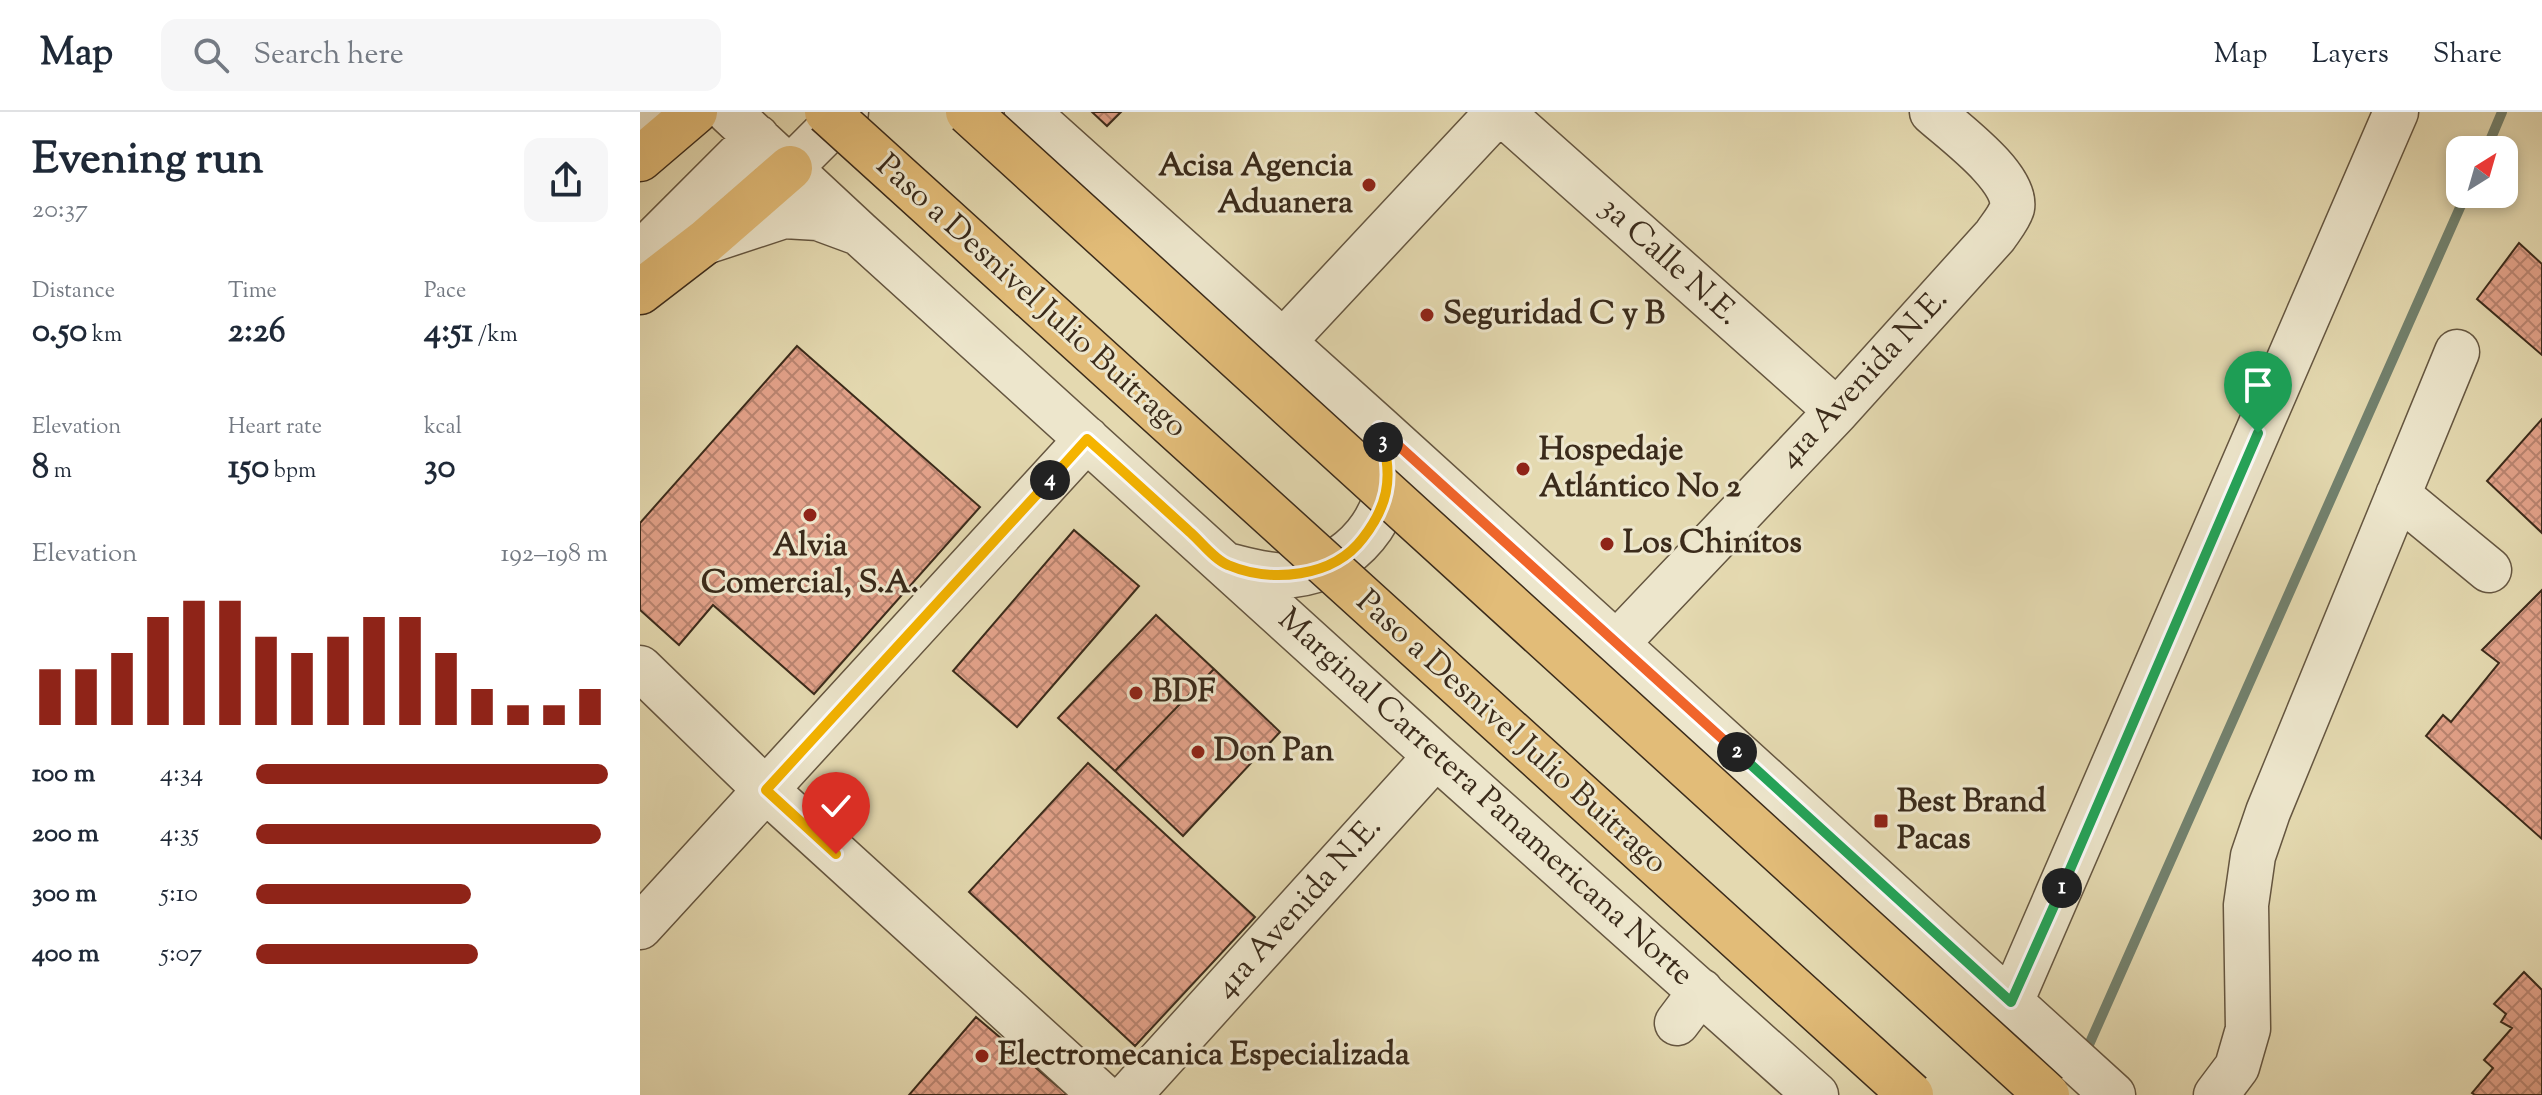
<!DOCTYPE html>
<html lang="en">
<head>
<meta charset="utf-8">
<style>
	:root { --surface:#fff; --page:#f6f6f7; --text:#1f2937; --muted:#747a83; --line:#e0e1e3; --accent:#8f2418 }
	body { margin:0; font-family:"Sorts Mill Goudy",serif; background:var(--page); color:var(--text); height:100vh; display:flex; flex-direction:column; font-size:30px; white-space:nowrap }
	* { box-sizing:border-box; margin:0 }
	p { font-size:26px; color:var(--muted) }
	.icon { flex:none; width:44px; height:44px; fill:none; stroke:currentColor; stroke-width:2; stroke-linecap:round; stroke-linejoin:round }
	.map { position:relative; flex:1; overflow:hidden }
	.drawer { display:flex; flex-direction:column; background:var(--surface); width:640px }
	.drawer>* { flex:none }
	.needle { width:52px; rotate:37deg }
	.controls { position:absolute; left:1806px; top:24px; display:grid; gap:16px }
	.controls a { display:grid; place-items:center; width:72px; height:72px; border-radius:16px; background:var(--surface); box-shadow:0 4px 12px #0003; font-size:40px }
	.pin { position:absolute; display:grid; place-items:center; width:68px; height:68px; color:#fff; margin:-82px -34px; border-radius:50% 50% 50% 0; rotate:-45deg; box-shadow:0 0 8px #0007 }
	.pin .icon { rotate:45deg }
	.km { position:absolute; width:40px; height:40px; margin:-20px; border-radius:50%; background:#222; color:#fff; font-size:22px; line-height:40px; text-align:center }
	.round { display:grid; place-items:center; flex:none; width:84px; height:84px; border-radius:16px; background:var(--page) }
	.summary { display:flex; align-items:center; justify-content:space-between; height:136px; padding:0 32px }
	h1 { font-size:44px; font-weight:700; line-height:60px }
	.stats { display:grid; grid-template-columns:repeat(3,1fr); gap:12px; height:136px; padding:8px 32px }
	.stats div { display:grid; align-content:center }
	.stats b { font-size:34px; font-weight:700 }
	.stats small { font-size:22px; font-weight:400 }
	.stats p { font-size:22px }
	.chart { height:224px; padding:16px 32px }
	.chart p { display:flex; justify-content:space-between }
	.chart svg { width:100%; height:144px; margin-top:8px; stroke:var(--accent); stroke-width:6 }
	ul { padding:0 32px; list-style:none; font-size:26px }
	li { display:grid; grid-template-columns:128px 96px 1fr; align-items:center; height:60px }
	li i { height:20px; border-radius:10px; background:var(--accent) }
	header { display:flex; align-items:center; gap:48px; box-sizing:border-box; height:112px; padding:0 40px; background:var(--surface); border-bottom:2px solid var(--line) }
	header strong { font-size:38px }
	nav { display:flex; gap:44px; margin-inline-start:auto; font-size:28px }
	.search { width:560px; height:72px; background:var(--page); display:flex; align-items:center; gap:20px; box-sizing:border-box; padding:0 28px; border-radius:16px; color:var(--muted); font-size:30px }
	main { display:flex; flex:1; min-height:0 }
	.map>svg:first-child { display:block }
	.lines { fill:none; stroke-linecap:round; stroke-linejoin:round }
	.stream { stroke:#72816e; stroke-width:10 }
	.building { fill:url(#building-cross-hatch); stroke:#3b2b1b; stroke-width:2 }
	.minor-casing { stroke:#655640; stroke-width:47 }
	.major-casing { stroke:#3b2b1b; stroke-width:47 }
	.minor { stroke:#ede6cc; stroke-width:44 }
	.major { stroke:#e2bc78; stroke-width:44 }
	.highway-bridge-casing { stroke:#3b2b1b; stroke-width:47; stroke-linecap:butt }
	.highway-bridge { stroke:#e2bc78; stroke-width:44 }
	.split-1-casing { stroke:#fff; stroke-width:16 }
	.split-2-casing { stroke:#fff; stroke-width:16 }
	.split-3-casing { stroke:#fff; stroke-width:16 }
	.split-4-casing { stroke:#fff; stroke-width:16 }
	.split-5-casing { stroke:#fff; stroke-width:16 }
	.split-1 { stroke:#22a559; stroke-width:10 }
	.split-2 { stroke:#22a559; stroke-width:10 }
	.split-3 { stroke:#f0652b; stroke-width:10 }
	.split-4 { stroke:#f5b400; stroke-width:10 }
	.split-5 { stroke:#f5b400; stroke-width:10 }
	.poi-dot { fill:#8f2418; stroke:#ede6cc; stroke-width:3 }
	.labels { text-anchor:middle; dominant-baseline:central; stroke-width:6; stroke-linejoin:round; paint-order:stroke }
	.poi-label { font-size:32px; font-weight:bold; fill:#3b2b1b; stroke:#ede6cc; text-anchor:start }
	.street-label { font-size:32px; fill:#3b2b1b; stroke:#ede6cc }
</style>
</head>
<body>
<header>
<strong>Map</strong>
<div class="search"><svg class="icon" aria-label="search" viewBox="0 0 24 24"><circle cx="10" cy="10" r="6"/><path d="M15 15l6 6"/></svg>Search here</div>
<nav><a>Map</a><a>Layers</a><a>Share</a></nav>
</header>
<main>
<section class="drawer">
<div class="summary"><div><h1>Evening run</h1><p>20:37</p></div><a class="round"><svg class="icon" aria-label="share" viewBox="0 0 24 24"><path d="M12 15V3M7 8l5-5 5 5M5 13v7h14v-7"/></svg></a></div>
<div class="stats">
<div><p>Distance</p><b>0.50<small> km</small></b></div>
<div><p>Time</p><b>2:26</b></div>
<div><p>Pace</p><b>4:51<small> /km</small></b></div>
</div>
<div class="stats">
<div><p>Elevation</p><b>8<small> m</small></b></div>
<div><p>Heart rate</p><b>150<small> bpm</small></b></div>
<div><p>kcal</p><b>30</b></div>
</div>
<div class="chart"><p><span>Elevation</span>192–198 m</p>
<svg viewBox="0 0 160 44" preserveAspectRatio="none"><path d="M5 44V27M15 44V27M25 44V22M35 44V11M45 44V6M55 44V6M65 44V17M75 44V22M85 44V17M95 44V11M105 44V11M115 44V22M125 44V33M135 44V38M145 44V38M155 44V33"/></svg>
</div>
<ul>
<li><b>100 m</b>4:34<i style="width:100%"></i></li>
<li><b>200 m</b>4:35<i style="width:98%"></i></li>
<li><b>300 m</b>5:10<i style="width:61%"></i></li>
<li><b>400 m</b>5:07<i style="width:63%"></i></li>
</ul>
</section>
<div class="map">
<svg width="1902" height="983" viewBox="0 0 1902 983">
	<defs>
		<pattern id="building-cross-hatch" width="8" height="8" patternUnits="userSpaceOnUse" patternTransform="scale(2)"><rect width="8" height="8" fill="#e3a28a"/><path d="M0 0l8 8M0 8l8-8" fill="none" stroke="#b98470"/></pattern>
	</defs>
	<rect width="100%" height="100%" fill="#e4d9b0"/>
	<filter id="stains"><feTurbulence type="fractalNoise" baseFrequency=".0025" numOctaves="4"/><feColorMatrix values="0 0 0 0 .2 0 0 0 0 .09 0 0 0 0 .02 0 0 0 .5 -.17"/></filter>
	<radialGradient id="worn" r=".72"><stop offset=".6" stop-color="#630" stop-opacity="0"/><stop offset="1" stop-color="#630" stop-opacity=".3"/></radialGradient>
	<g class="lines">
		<path class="stream" d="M 1846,38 L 1862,0
			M 1444,944 L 1826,82"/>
	</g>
	<path class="building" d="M 452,0 L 481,0 L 467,14 Z
		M 1879,131 L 1902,152 L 1902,243 L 1837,187 Z
		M 157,234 L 340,395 L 174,582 L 73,493 L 39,533 L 0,498 L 0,411 Z
		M 1902,307 L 1902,421 L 1847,369 Z
		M 434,418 L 499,474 L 377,615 L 313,559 Z
		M 1902,478 L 1902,727 L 1786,624 L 1803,603 L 1811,610 L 1859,551 L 1842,538 Z
		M 516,503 L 574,557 L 475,659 L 418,606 Z
		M 574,557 L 640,620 L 543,724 L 475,659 Z
		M 448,651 L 615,805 L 495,934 L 329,780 Z
		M 1884,860 L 1902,878 L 1902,983 L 1835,983 L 1832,981 L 1853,956 L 1844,948 L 1872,916 L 1861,910 L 1866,902 L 1854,892 Z
		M 336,905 L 428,983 L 269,983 Z"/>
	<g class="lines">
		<defs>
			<path id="minor" d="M 89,0 L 219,121 L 796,644 L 1176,983
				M 387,0 L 739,316 L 1473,983
				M 861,0 L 1197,299
				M 0,39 L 10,0
				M 150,56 L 206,0
				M 65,130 L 144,104 L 178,106 L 216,120
				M 0,142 L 117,25
				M 644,229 L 858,0
				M 1758,383 L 1849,458
				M 586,453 C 608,458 630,465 653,463 C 709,458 759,401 747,345
				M 977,531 L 1197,299 L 1355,124 C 1361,115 1369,106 1372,96 C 1378,66 1313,19 1292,0
				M 0,556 L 126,678 L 461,983
				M 0,815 L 447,327
				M 1371,890 L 1756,0
				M 1037,911 L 1061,879
				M 489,983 L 796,644
				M 1576,983 L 1597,955 L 1608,917 L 1606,793 L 1613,744 L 1628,700 L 1817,240"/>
			<path id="major" d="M 0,47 L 55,0
				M 0,180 L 65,130 L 150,56"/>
		</defs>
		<use href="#minor" class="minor-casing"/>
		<use href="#major" class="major-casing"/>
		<use href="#minor" class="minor"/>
		<use href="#major" class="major"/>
		<defs>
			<path id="highway-bridge" d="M 187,0 L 1271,983
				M 328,0 L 1407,983"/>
		</defs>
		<use href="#highway-bridge" class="highway-bridge-casing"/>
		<use href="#highway-bridge" class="highway-bridge"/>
	</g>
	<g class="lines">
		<defs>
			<path id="split-1" d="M 1422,776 L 1618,321"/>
			<path id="split-2" d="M 1097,640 L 1371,890 L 1422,776"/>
			<path id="split-3" d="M 743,330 L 739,316 L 1097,640"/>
			<path id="split-4" d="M 410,368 L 447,327 C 482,358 517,390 551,421 C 562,431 575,448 588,453 C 631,471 693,466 723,426 C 747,395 753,368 743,330"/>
			<path id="split-5" d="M 196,742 L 126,678 L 410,368"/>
		</defs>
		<use href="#split-1" class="split-1-casing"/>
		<use href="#split-2" class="split-2-casing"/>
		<use href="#split-3" class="split-3-casing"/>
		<use href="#split-4" class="split-4-casing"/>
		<use href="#split-5" class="split-5-casing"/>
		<use href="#split-1" class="split-1"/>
		<use href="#split-2" class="split-2"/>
		<use href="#split-3" class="split-3"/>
		<use href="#split-4" class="split-4"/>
		<use href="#split-5" class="split-5"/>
	</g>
	<g class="poi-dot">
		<circle cx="729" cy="73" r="8"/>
		<circle cx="787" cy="203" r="8"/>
		<circle cx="883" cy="357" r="8"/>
		<circle cx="170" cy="403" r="8"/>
		<circle cx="967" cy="432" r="8"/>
		<circle cx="496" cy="581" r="8"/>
		<circle cx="558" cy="640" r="8"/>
		<rect x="1233" y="701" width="16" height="16" rx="4"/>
		<circle cx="342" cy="944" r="8"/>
	</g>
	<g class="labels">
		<g class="poi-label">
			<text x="713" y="55" text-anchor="end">Acisa Agencia<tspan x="713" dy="37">Aduanera</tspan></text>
			<text x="803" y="203">Seguridad C y B</text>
			<text x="899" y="339">Hospedaje<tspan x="899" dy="37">Atlántico No 2</tspan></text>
			<text x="983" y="432">Los Chinitos</text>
			<text x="170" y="435" text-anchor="middle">Alvia<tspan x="170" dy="37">Comercial, S.A.</tspan></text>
			<text x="512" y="581">BDF</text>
			<text x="574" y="640">Don Pan</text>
			<text x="1257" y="691">Best Brand<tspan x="1257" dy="37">Pacas</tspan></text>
			<text x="358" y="944">Electromecanica Especializada</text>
		</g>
		<g class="street-label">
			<text transform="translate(1029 150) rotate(42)">3a Calle N.E.</text>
			<text transform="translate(391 185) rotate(42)">Paso a Desnivel Julio Buitrago</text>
			<text transform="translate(1224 267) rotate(-47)">41a Avenida N.E.</text>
			<text transform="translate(871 621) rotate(42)">Paso a Desnivel Julio Buitrago</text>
			<text transform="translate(845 686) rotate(42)">Marginal Carretera Panamericana Norte</text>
			<text transform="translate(659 796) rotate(-48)">41a Avenida N.E.</text>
		</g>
	</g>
	<rect width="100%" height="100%" filter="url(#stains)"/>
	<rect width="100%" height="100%" fill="url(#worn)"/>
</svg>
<div class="controls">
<a><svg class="needle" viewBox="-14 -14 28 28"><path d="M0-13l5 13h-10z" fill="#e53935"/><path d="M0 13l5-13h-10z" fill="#747a83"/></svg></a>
</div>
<div class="pin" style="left:1618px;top:321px;background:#1e9e55"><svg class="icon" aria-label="arrive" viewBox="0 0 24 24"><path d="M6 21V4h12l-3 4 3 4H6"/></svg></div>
<div class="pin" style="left:196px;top:742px;background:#d93025"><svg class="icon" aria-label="check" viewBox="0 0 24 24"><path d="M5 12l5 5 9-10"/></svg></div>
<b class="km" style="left:1422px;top:776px">1</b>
<b class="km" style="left:1097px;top:640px">2</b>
<b class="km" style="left:743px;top:330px">3</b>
<b class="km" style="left:410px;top:368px">4</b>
</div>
</main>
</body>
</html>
